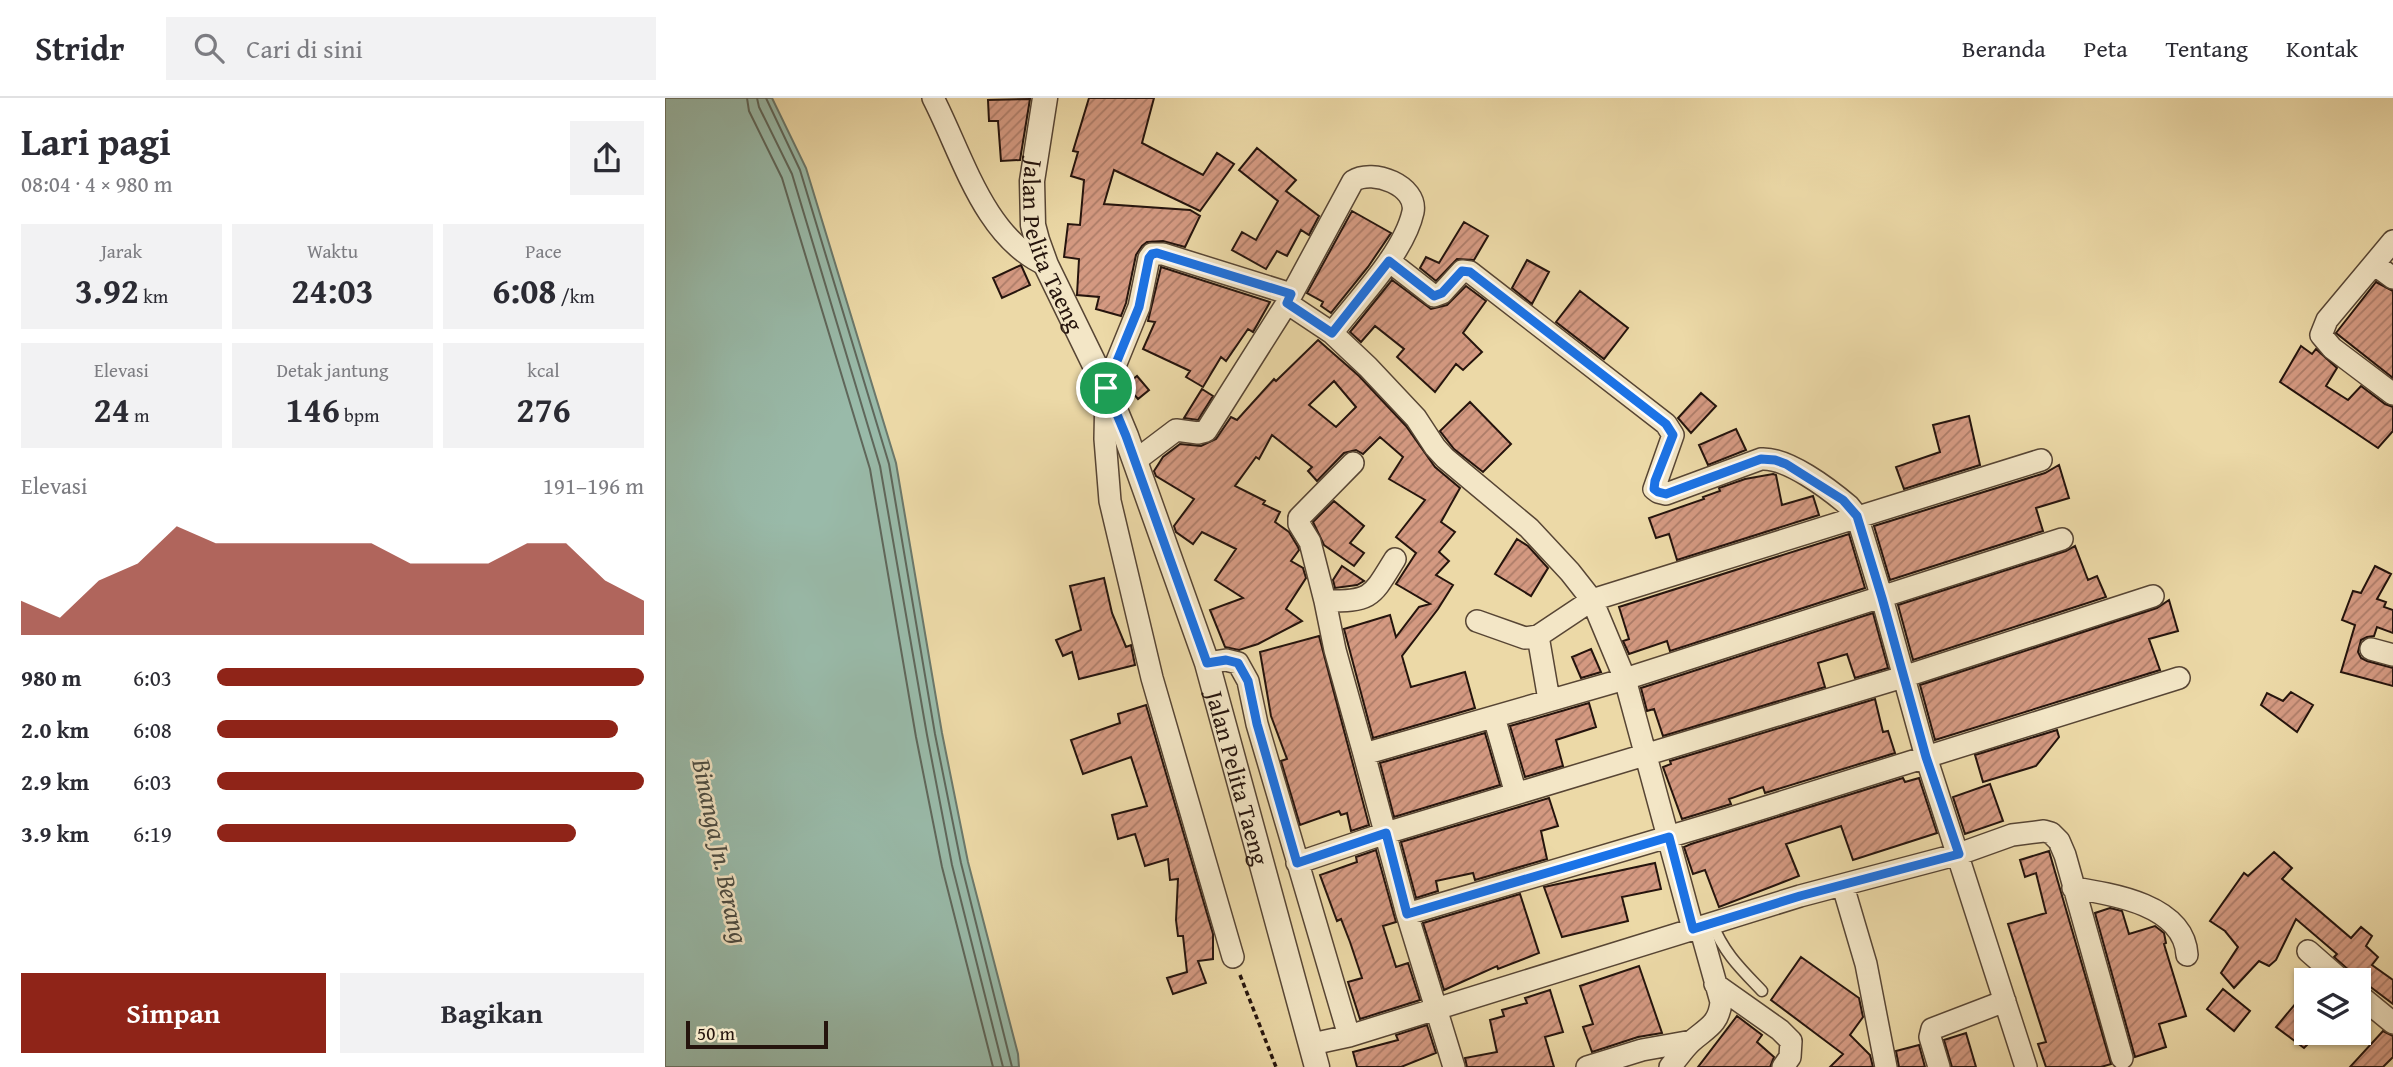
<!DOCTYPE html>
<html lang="id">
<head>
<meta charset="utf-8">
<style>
	:root { --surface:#fff; --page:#f2f2f3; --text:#2b2b33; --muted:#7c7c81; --line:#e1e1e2; --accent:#8f2418 }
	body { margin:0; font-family:"Gentium Book Plus",serif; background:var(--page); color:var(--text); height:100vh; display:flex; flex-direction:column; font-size:26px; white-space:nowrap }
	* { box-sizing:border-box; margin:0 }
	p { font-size:23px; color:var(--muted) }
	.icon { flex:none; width:38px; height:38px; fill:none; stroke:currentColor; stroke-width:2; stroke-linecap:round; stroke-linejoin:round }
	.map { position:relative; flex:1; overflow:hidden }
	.panel { display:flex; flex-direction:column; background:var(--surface); width:665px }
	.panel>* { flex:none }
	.fabs { position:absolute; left:1629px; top:870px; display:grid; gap:14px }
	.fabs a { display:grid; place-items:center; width:77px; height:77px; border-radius:0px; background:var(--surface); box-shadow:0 2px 5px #0004; font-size:35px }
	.scale { position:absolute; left:21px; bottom:18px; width:142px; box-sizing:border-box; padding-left:7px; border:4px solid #25140d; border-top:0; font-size:19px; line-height:24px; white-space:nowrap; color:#25140d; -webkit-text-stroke:5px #f3e6c6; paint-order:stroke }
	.pin { position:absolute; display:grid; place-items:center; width:60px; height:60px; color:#fff; margin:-30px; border:4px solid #fff; border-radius:50%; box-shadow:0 2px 7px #0007 }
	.round { display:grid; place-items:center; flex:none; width:74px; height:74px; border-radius:0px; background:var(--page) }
	.head { display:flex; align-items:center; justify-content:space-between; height:119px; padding:0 21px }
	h1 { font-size:38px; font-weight:800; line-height:52px }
	.figures { display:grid; grid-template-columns:repeat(3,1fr); gap:10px; height:119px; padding:7px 21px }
	.figures div { display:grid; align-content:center; border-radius:0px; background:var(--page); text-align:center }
	.figures b { font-size:35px; font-weight:800 }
	.figures small { font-size:19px; font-weight:400 }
	.figures p { font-size:19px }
	.chart { height:196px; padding:14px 21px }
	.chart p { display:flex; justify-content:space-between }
	.chart svg { width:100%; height:126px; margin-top:7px; fill:var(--accent); opacity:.7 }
	.primary-button { display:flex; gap:14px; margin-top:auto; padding:14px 21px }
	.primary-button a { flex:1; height:80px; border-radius:0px; background:var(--accent); color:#fff; font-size:28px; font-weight:800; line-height:80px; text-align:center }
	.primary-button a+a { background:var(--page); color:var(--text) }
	ul { padding:0 21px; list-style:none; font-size:23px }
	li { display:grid; grid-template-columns:112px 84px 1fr; align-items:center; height:52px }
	li i { height:18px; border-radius:9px; background:var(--accent) }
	header { display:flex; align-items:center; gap:42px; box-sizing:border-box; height:98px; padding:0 35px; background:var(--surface); border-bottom:2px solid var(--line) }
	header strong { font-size:33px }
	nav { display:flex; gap:38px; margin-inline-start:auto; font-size:24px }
	.search { width:490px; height:63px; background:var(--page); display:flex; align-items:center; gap:18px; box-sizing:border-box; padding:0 24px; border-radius:0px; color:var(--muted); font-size:26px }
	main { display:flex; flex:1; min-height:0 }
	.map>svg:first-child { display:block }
	.water { fill:#99baa9; stroke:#6b786b; stroke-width:2 }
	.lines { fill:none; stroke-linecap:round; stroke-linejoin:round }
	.shore { stroke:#5f675b; stroke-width:2 }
	.building { fill:url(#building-hatch); stroke:#25140d; stroke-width:2; fill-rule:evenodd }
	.service-casing { stroke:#574534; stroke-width:13 }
	.minor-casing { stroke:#574534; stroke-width:24 }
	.tertiary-casing { stroke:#574534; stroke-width:27 }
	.path { stroke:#25140d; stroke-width:3.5; stroke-dasharray:5 3.5; stroke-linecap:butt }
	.service { stroke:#f3e6c6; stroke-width:10 }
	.minor { stroke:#f3e6c6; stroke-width:21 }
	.tertiary { stroke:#f3e6c6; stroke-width:24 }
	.route-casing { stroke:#fff; stroke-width:14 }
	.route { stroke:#1a73e8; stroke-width:9 }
	.labels { text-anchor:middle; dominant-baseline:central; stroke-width:5; stroke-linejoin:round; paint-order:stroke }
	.street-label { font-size:24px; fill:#25140d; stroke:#f3e6c6 }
	.water-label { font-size:26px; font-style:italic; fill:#4e4e44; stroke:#f3e6c6 }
</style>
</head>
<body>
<header>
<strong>Stridr</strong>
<div class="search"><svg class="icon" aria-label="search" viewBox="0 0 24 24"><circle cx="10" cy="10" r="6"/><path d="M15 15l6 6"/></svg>Cari di sini</div>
<nav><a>Beranda</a><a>Peta</a><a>Tentang</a><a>Kontak</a></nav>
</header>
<main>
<section class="panel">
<div class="head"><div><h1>Lari pagi</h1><p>08:04 · 4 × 980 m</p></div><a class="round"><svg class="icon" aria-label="share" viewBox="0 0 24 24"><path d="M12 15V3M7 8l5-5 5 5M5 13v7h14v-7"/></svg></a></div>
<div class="figures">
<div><p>Jarak</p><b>3.92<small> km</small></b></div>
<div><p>Waktu</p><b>24:03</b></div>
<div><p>Pace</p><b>6:08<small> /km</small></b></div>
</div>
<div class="figures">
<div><p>Elevasi</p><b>24<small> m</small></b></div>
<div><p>Detak jantung</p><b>146<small> bpm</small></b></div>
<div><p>kcal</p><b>276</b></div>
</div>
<div class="chart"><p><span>Elevasi</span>191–196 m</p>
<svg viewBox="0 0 160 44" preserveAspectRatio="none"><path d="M0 44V32L10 38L20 25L30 19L40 6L50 12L60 12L70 12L80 12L90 12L100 19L110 19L120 19L130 12L140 12L150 25L160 32V44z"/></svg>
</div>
<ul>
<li><b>980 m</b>6:03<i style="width:100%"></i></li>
<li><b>2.0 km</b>6:08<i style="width:94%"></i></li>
<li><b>2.9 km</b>6:03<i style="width:100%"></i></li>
<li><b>3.9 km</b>6:19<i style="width:84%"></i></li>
</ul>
<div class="primary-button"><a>Simpan</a><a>Bagikan</a></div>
</section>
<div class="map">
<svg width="1728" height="969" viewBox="0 0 1728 969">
	<defs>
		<pattern id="building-hatch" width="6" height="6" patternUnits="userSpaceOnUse" patternTransform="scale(1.75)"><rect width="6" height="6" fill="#d49981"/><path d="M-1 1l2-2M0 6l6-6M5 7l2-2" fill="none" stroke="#ac7c68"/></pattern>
	</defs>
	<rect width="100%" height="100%" fill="#ecd9a7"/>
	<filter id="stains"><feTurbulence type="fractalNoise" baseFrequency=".00286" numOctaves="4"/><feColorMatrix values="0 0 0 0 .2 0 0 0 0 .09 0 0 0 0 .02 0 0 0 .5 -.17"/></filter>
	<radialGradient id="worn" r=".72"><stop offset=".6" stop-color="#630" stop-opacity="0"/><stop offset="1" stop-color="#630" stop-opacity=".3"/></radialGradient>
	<path class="water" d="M 0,0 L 107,0 L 141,70 L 231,365 L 277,635 L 303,764 L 353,956 L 354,969 L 0,969 Z"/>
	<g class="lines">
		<path class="shore" d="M 82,0 L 84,13 L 117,80 L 205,371 L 251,639 L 277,769 L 328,969
			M 92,0 L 94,9 L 127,76 L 215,368 L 262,637 L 287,767 L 338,969
			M 101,0 L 135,72 L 224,366 L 270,636 L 296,765 L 347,969"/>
	</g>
	<path class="building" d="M 424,0 L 489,0 L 477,45 L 538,77 L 552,55 L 569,66 L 535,113 L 449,72 L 439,106 L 525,112 L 535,118 L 520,149 L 498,143 L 482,144 L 477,148 L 471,157 L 461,205 L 456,218 L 431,211 L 434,199 L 412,197 L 414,161 L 399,159 L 403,126 L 415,127 L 419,82 L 406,78 L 413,54 L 408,53 Z
		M 365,1 L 355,62 L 336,63 L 333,23 L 324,23 L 323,2 Z
		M 592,50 L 631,82 L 621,93 L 654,118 L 644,137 L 636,132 L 622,158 L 612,153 L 601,171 L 567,152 L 577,134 L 591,142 L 613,103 L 574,72 Z
		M 687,113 L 726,135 L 703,169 L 666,215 L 656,208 L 658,204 L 642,195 Z
		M 799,124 L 823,138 L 809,162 L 792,161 L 771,183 L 755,170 L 761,159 L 774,165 Z
		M 862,162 L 884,174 L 867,206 L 847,190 Z
		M 356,167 L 365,187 L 337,200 L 328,180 Z
		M 496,169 L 605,204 L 588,234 L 583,231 L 561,263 L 556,259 L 538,289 L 521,279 L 525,273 L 478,251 L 490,224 L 483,223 Z
		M 727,182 L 766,211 L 782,207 L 801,188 L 821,203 L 798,235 L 817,254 L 798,272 L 791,266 L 770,294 L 732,259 L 739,251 L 710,228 L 696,244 L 685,234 Z
		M 1711,184 L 1728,193 L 1728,280 L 1671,235 Z
		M 915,193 L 963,230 L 939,261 L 891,224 Z
		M 653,242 L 694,278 L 741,328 L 770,369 L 795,390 L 776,424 L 790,434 L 774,454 L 784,463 L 771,477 L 788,487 L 773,511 L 737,558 L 746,589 L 800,574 L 810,610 L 708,640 L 679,531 L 725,517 L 731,539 L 754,509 L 765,506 L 731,486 L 751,455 L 731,439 L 760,402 L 724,381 L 738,359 L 715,339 L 698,356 L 691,352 L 679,355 L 652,383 L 643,373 L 647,369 L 607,337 L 594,361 L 591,359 L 570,388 L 600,403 L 598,406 L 615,414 L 610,424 L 624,434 L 633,449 L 634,452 L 626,463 L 638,470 L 641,480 L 621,511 L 637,523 L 593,546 L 574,552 L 560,549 L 545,512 L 578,500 L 550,482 L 571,451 L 537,434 L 528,446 L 511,434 L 509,428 L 529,401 L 491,378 L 489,373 L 498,359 L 515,346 L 536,348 L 551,341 L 566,319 L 572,322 L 609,281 L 611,283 ZM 669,283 L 691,309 L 671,329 L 644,307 Z
		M 1636,248 L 1647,256 L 1651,251 L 1672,270 L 1661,288 L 1683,302 L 1696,288 L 1720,306 L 1728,309 L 1728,333 L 1713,350 L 1615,284 Z
		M 472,278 L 484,292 L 473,301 L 461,287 Z
		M 537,291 L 548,298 L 533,322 L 519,320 Z
		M 1036,295 L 1051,308 L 1026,335 L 1013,320 Z
		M 805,304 L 846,346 L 818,374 L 789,351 L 775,333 Z
		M 1304,318 L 1315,367 L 1239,391 L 1231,369 L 1275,354 L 1268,327 Z
		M 1071,331 L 1081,352 L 1043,367 L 1034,347 Z
		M 1394,367 L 1404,400 L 1371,410 L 1378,433 L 1225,482 L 1209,428 L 1380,375 Z
		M 1108,376 L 1111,377 L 1117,407 L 1148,398 L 1154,417 L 1012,462 L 1004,436 L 991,440 L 984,420 L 1039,401 L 1038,399 L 1055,393 L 1054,390 L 1080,381 Z
		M 669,403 L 699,428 L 685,445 L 699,455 L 689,468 L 659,447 L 648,424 Z
		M 1184,436 L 1200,490 L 1005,553 L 1002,543 L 964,556 L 958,543 L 964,541 L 954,509 Z
		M 852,441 L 863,448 L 883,470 L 866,498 L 830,476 Z
		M 1410,448 L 1423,482 L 1432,478 L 1441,499 L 1248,562 L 1233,507 L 1401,453 Z
		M 677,468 L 699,483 L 692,487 L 670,490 L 668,482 Z
		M 1710,468 L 1726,476 L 1712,501 L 1721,504 L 1719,509 L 1728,512 L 1728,535 L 1712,529 L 1709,538 L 1702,539 L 1696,542 L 1693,554 L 1696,560 L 1702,563 L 1728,570 L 1728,588 L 1676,574 L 1690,527 L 1677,522 L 1688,493 L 1696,495 Z
		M 439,480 L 447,515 L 461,549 L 466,547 L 470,567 L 414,581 L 407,554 L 398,558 L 391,542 L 416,532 L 405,488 Z
		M 1504,502 L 1513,533 L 1484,541 L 1495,572 L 1270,642 L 1255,587 L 1492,510 Z
		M 1208,515 L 1223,570 L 1190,580 L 1182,556 L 1153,565 L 1160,589 L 998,638 L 989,611 L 982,613 L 976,590 Z
		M 654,538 L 704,727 L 686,733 L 682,715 L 676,717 L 674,713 L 635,727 L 616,663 L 622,661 L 606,618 L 595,554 Z
		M 926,551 L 936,574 L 916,580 L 907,559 Z
		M 1626,594 L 1648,607 L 1632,634 L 1596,607 L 1602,595 L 1618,603 Z
		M 1210,601 L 1218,634 L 1223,633 L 1230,655 L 1100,695 L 1098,689 L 1064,701 L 1066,706 L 1017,721 L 998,669 L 1006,666 L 1005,663 Z
		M 924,605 L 931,629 L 891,642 L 898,668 L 860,679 L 845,628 Z
		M 481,607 L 548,836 L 548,861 L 533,863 L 541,885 L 508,896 L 502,880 L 522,874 L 518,838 L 513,838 L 511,822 L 513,781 L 505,782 L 503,761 L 480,768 L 470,736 L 453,741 L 447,717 L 482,708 L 466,659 L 418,676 L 406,642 L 455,625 L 453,616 Z
		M 1392,632 L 1394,639 L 1371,668 L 1318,684 L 1310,657 Z
		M 820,635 L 835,687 L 729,719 L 715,665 Z
		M 1238,680 L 1240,684 L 1254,680 L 1272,735 L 1188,762 L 1176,728 L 1121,746 L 1134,778 L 1054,809 L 1040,772 L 1028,776 L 1019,749 L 1026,746 Z
		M 1325,686 L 1338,723 L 1300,736 L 1288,699 Z
		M 884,700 L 893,728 L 876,733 L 882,761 L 810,782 L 808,775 L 771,783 L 773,793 L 751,800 L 736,744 Z
		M 711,752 L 731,824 L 718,828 L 731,869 L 743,865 L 755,902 L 695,921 L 683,884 L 697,880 L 685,844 L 676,821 L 672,823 L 655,777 L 692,764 L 691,759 Z
		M 1384,753 L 1446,966 L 1436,969 L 1381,969 L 1373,946 L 1381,944 L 1343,826 L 1381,815 L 1371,775 L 1360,779 L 1355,762 Z
		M 1609,754 L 1627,770 L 1617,781 L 1686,840 L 1696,829 L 1707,838 L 1701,848 L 1713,859 L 1707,867 L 1728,882 L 1728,906 L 1695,881 L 1689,882 L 1685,873 L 1669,859 L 1672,856 L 1631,821 L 1611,862 L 1604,868 L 1594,863 L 1569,890 L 1556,875 L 1573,849 L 1560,833 L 1545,823 L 1579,775 L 1583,778 Z
		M 990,765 L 996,791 L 957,799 L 963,823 L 897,839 L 879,789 Z
		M 855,796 L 874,855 L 833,871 L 832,868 L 779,892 L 758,825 Z
		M 1445,810 L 1457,813 L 1464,836 L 1490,828 L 1499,835 L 1501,845 L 1499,846 L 1521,918 L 1494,926 L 1501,949 L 1470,959 L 1430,815 Z
		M 1136,859 L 1194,900 L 1198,919 L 1185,937 L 1205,957 L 1208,969 L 1165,969 L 1178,956 L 1106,902 Z
		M 974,868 L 997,935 L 973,939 L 927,954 L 918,929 L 928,926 L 915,888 Z
		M 1558,891 L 1585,913 L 1569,933 L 1542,911 Z
		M 885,892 L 898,934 L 880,939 L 889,969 L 802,969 L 800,960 L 832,954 L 825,922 L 839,918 L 837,912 L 862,905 L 860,900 Z
		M 1642,892 L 1642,934 L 1647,934 L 1650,939 L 1639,950 L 1611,929 Z
		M 1072,918 L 1097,937 L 1092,944 L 1109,959 L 1105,969 L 1033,969 Z
		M 762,927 L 771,955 L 736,969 L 692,969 L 688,954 L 733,942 L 731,937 Z
		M 1718,933 L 1728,938 L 1728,959 L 1718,969 L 1685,969 Z
		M 1301,935 L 1311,969 L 1287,969 L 1279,942 Z
		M 1254,947 L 1260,969 L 1234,969 L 1231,953 Z"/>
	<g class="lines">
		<defs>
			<path id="service" d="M 1047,825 C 1059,855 1075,870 1097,893"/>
			<path id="minor" d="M 268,0 C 297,56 319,140 381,167
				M 1728,143 L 1662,222 L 1656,237 L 1667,250 L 1728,296
				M 724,163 L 769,198 L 777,195 L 797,173 L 805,174 L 1001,326 L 1008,337 L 989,391 L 993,394 L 1001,396 L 1096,361 C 1122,359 1164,391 1184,408 L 1192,418 L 1217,500 L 1261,659 L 1050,725 L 742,816
				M 1709,166 L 1728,180
				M 622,205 L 667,235 L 703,269 L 751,320 L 770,349 L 780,360 L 864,430 L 905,474 L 927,502 L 960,581 L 699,656 L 742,816 L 789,969
				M 470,363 L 511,332 L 533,335 L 541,333 L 622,205 L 688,83 C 708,70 753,88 748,114 C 739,155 693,201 667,235
				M 688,365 L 634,420 L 634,426 L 645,444 L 660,503 L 670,552 L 699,656
				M 660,503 C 707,503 706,500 730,461
				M 812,523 L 860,540 L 873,538
				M 1706,551 L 1728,557
				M 542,565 L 561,562 L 573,565 L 583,583 L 592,626 L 684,938
				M 884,602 L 873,538 L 927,502 L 1376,362
				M 829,619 L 851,696
				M 632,765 L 721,735 L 1238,579 L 1488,498
				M 1178,788 L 1201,866 L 1221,969
				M 1408,790 C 1448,796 1519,807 1522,857
				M 1028,831 L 960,581 L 1397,441
				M 1643,853 L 1676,882
				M 568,859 L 487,580 L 445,403 L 440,341 L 441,290 L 474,209 L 484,160 L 487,156 L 498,156 L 626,196
				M 1050,886 L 1115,932 L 1126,943 L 1125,959 L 1118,969
				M 1694,897 L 1728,925
				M 647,946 L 684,938 L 1135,798 L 1294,756 L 1347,737 L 1379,733 L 1386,735 L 1394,743 L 1400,757 L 1457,960
				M 922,969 L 977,952 L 1027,943
				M 1005,969 C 1012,961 1019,950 1027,943 C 1042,930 1054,926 1056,904 L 1035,829
				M 1274,969 L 1265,939 L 1267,931 L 1340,903
				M 1361,969 L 1261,659 L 1514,580"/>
			<g id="tertiary">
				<path id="s1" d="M 380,0 L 367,83 L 368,127 L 372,142 L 381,167 L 441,290 L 461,338 L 542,565 L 652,969"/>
			</g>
		</defs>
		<use href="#service" class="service-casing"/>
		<use href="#minor" class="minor-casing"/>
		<use href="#tertiary" class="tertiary-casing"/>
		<path class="path" d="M 575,877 L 611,969"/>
		<use href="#service" class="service"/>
		<use href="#minor" class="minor"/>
		<use href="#tertiary" class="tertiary"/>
	</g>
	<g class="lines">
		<defs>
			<path id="route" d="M 492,155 L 626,196 L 622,205 L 667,235 L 724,163 L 769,198 L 777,195 L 797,173 L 805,174 L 1001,326 L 1008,337 L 990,383 L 989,391 L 993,394 L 1001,396 L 1096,361 L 1110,362 L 1121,366 L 1178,402 L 1192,418 L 1217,500 L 1261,659 L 1294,756 L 1135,798 L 1028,831 L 1004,739 L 742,816 L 721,735 L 632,765 L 592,626 L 583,583 L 573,565 L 561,562 L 542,565 L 461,338 L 441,290 L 474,209 L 484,160 L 487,156 Z"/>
		</defs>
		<use href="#route" class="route-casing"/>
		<use href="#route" class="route"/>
	</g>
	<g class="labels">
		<g class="street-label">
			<text stroke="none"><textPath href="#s1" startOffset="152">Jalan Pelita Taeng</textPath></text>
			<text stroke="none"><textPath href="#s1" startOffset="719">Jalan Pelita Taeng</textPath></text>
		</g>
		<g class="water-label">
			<text transform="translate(56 753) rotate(78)">Binanga Jn. Berang</text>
		</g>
	</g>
	<rect width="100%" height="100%" filter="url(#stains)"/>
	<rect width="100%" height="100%" fill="url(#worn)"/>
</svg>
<div class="fabs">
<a><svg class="icon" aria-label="layers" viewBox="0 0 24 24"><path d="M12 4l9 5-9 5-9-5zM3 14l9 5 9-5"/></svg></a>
</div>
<div class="scale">50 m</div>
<div class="pin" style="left:441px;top:290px;background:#1e9e55"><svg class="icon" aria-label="arrive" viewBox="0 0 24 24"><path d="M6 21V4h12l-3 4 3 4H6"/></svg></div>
</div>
</main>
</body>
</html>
